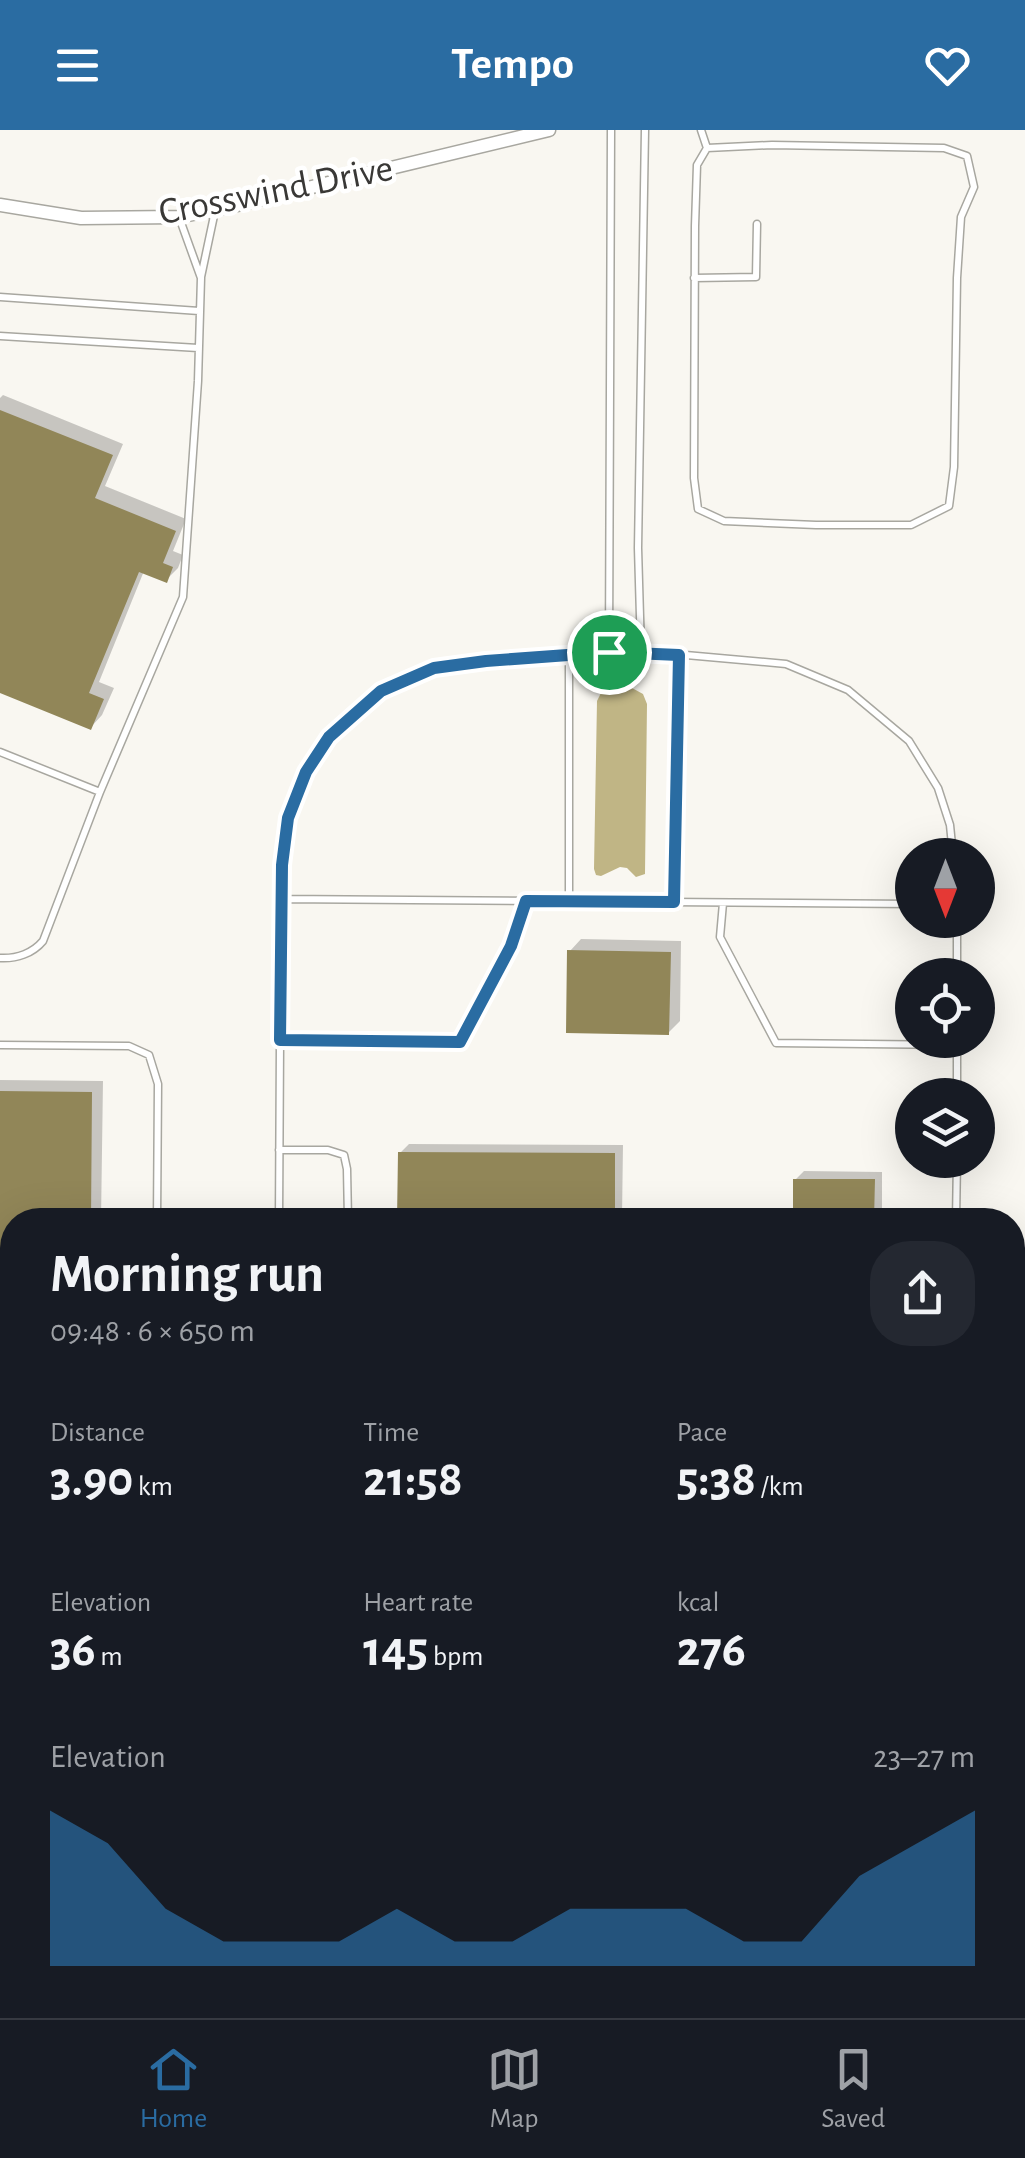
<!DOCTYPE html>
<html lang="en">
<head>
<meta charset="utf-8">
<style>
	:root { --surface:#171b24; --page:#242831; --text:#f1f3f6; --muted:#9ea1a6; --line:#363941; --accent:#2a6ca2 }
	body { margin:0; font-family:"Alegreya Sans",sans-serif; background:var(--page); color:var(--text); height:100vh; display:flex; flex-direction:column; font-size:38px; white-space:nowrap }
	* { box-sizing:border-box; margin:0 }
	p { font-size:32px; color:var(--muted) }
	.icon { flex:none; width:55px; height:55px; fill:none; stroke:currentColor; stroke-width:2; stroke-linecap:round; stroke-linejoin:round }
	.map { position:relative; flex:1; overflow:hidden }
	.panel { position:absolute; left:0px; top:1078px; width:1025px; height:812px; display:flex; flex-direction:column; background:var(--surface); border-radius:40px 40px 0 0; box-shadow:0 10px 40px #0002 }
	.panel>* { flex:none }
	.needle { width:65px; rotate:180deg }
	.buttons { position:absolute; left:895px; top:708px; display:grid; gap:20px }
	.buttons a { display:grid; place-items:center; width:100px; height:100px; border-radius:50%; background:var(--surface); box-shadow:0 10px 40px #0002; font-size:50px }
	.pin { position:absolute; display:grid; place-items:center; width:85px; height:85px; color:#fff; margin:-42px; border:5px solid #fff; border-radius:50%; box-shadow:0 2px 10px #0007 }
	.round { display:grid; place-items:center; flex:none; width:105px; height:105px; border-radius:40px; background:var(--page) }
	.summary { display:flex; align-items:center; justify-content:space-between; height:170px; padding:0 50px }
	h1 { font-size:55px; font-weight:600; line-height:75px }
	.metrics { display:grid; grid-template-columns:repeat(3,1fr); gap:15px; height:170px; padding:10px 50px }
	.metrics div { display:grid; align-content:center }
	.metrics b { font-size:50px; font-weight:600 }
	.metrics small { font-size:28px; font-weight:400 }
	.metrics p { font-size:28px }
	.chart { height:280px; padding:20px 50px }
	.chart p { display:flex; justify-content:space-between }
	.chart svg { width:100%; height:180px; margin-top:10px; fill:var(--accent); opacity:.7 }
	header { display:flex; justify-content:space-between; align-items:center; height:130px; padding:0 50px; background:var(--accent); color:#fff; font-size:45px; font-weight:600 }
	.menu { display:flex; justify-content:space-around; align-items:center; height:140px; border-top:2px solid var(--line); background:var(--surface); font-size:28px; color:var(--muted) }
	.menu a { display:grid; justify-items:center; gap:5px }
	.menu .current { color:var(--accent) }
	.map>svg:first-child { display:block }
	.water { fill:#c0b585 }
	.shadow { fill:#0003 }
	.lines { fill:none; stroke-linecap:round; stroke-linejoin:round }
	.stream { stroke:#c0b585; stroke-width:5 }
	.building { fill:#918658 }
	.lane-casing { stroke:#a8a7a0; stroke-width:9 }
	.street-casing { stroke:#a8a7a0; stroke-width:15 }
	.path { stroke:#bfbeb9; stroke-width:2.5; stroke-dasharray:2.5 8; stroke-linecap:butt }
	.lane { stroke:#fff; stroke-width:6 }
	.street { stroke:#fff; stroke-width:12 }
	.rail { stroke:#898784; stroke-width:5 }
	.route-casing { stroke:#fff; stroke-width:20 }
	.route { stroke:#2a6ca2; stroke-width:12 }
	.labels { text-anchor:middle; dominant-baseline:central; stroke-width:9; stroke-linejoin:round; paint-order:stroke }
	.street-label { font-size:38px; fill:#393836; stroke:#fff }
</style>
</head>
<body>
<header><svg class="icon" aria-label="menu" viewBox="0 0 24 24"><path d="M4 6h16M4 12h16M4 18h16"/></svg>Tempo<svg class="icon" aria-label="heart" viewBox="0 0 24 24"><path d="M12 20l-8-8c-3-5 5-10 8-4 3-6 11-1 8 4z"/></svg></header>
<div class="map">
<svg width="1025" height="1888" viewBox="0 0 1025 1888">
	<rect width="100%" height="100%" fill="#f9f7f1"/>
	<path class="water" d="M 621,552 L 643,564 L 647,574 L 645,744 L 636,747 L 627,738 L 620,737 L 601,746 L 596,745 L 594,739 L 597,571 L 601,563 Z"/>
	<path class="shadow" d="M 3,265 L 123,314 L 105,356 L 186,389 L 173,421 L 183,425 L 178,438 L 166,450 L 144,441 L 99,552 L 114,558 L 102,585 L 91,597 L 0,560 L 0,268 Z
		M 581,809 L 681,811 L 680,891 L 668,903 L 570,821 Z
		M 0,950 L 103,951 L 101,1090 L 12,1090 L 12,1356 L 0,1356 Z
		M 409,1014 L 623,1015 L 622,1087 L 795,1088 L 795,1050 L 804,1041 L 882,1042 L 882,1090 L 400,1090 L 400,1023 Z
		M 0,1422 L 12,1422 L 12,1632 L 0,1632 Z"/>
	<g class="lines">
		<path class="stream" d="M 1012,1446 C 1025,1468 1021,1484 1012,1507
			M 1012,1582 L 1025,1581"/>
	</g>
	<path class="building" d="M 0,280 L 113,325 L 95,368 L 176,401 L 163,433 L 173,437 L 167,453 L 139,442 L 89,563 L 104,569 L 91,600 L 0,563 Z
		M 567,820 L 671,822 L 669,905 L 566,903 Z
		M 0,961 L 92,962 L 91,1090 L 12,1090 L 12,1358 L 0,1358 Z
		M 398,1022 L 615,1023 L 615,1090 L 397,1090 Z
		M 793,1049 L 875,1049 L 874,1090 L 793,1090 Z
		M 0,1433 L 12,1433 L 12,1635 L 0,1635 Z"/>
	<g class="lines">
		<defs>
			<path id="lane" d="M 701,0 L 707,18 L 697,35 L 695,96 L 694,348 L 698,379 L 724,391 L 816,395 L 911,395 L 949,376 L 954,337 L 957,148 L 961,87 L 974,57 L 967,26 L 944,18 L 772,15 L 707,18
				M 201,147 L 215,81
				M 694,148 L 756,147 L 757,94
				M 0,167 L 199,181
				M 0,206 L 198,218
				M 641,521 L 638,418 L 645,0
				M 609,522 L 611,0
				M 569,525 L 569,772
				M 0,622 L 100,662 L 183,467 L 198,251 L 201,148 L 179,87
				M 281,769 L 912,774
				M 674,772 L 679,525
				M 723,773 L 720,807 L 776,913 L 957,915
				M 957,790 L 957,845
				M 0,828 C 17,829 33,823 43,811 L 100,662
				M 957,910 L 957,965
				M 280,911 L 459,912 L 511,816 L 526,771
				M 0,915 L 129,916 L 149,925 L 158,954 L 157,1090
				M 279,1020 L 328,1020 L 344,1025 L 347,1039 L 348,1090
				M 279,1090 L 281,735 L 289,687 L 306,641 L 329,607 L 381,561 L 434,538 L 486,531 L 641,521 L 786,534 L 848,560 L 909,611 L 938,658 L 950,695 L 953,725
				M 956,1090 L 957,1030
				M 0,1381 L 12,1381
				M 0,1694 L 12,1694
				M 22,1888 L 24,1884
				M 605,1888 L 611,1878"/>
			<path id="street" d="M 0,75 L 81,88 L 178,87 L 233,76 L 549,0"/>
		</defs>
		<use href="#lane" class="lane-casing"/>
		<use href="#street" class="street-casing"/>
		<path class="path" d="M 1012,1856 L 1025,1847
			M 267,1878 L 268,1888
			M 622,1879 L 631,1888
			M 561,1888 L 569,1878
			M 968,1888 L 983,1878"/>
		<use href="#lane" class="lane"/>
		<use href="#street" class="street"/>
		<path class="rail" d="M 1012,1829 L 1025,1820
			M 813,1888 L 815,1878
			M 931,1888 L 945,1878"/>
	</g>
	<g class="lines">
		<defs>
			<path id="route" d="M 609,522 L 679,525 L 674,772 L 526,771 L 511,816 L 460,912 L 280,910 L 282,735 L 288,688 L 306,642 L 329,607 L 381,561 L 434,538 L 486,531 Z"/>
		</defs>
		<use href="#route" class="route-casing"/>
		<use href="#route" class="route"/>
	</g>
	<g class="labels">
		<g class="street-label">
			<text transform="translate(276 61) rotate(-11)">Crosswind Drive</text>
		</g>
	</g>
</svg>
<div class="buttons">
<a><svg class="needle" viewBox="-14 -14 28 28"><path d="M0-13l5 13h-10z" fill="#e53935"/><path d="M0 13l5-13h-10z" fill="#9ea1a6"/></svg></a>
<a><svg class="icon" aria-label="locate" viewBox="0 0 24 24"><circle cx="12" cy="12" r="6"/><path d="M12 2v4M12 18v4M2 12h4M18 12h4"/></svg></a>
<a><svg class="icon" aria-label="layers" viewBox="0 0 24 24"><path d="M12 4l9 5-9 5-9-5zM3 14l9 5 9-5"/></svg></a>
</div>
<div class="pin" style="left:609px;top:522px;background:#1e9e55"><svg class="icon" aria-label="arrive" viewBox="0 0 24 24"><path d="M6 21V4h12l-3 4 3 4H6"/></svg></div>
<section class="panel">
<div class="summary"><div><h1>Morning run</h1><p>09:48 · 6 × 650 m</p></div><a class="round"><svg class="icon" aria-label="share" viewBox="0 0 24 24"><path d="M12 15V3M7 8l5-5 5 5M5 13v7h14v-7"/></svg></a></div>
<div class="metrics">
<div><p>Distance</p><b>3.90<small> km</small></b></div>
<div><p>Time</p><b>21:58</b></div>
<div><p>Pace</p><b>5:38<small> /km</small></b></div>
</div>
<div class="metrics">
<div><p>Elevation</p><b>36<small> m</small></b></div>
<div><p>Heart rate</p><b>145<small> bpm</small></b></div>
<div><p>kcal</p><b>276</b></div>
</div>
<div class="chart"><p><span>Elevation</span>23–27 m</p>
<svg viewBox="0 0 160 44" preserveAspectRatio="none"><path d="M0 44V6L10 14L20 30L30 38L40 38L50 38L60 30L70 38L80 38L90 30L100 30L110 30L120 38L130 38L140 22L150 14L160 6V44z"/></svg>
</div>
</section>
</div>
<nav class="menu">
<a class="current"><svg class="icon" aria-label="home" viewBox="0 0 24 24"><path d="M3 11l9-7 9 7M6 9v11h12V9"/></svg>Home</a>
<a><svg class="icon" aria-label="map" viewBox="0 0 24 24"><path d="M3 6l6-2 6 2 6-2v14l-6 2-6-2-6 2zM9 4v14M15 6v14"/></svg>Map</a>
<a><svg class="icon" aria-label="saved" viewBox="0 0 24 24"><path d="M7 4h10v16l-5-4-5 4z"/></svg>Saved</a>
</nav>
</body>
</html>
